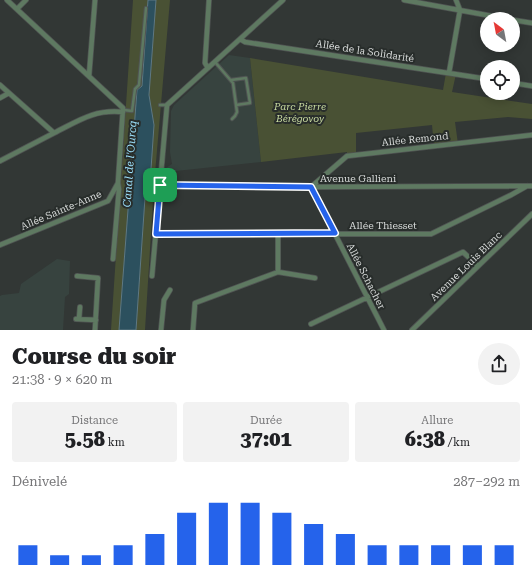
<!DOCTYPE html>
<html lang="fr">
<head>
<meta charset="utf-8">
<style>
	:root { --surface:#fff; --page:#f2f2f2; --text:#202124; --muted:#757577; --accent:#2563eb }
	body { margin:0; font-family:"Roboto Serif",serif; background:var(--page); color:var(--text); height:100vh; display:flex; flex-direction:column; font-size:15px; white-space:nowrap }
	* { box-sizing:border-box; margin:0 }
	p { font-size:13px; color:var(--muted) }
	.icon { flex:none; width:22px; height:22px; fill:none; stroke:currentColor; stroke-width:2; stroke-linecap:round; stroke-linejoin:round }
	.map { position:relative; height:330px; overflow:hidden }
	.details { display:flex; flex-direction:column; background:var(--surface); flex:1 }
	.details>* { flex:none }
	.needle { width:26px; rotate:328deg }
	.fabs { position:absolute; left:480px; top:12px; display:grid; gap:8px }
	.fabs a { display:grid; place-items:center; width:40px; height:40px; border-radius:50%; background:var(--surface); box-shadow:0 2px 10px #0003; font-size:20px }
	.pin { position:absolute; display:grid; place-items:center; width:34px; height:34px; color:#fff; margin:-17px; border-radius:8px; box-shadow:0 2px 6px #0006 }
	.round { display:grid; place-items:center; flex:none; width:42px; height:42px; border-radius:21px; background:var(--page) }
	.headline { display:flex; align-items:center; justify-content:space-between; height:68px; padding:0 12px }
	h1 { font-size:22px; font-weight:800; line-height:30px }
	.figures { display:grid; grid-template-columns:repeat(3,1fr); gap:6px; height:68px; padding:4px 12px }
	.figures div { display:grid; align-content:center; border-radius:4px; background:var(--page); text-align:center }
	.figures b { font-size:20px; font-weight:800 }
	.figures small { font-size:11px; font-weight:400 }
	.figures p { font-size:11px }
	.chart { height:112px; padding:8px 12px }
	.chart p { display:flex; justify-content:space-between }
	.chart svg { width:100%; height:72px; margin-top:4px; stroke:var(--accent); stroke-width:6 }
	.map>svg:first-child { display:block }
	.built { fill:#37433f }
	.green { fill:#495134 }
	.water { fill:#2c505e; stroke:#5f7983 }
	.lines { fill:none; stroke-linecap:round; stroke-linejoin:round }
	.lane-casing { stroke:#505453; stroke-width:4.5 }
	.street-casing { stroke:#505453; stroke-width:6 }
	.lane { stroke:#5e7961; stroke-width:2.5 }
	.street { stroke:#5e7961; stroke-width:4.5 }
	.route-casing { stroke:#fff; stroke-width:8 }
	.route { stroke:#2563eb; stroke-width:5 }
	.labels { text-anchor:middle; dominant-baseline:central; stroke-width:4; stroke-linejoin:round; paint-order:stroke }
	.street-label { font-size:10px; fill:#d7dad9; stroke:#282d2b }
	.park-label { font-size:10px; font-style:italic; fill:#c9dba1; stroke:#282d2b }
	.water-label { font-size:11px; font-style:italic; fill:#9bdffa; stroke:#282d2b }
</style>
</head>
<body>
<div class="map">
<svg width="532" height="330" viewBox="0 0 532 330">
	<rect width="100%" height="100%" fill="#323735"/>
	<path class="built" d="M 229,55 L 250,58 L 261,162 L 166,172 L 166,168 L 172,164 L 170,152 L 171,111 L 174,105 Z
		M 57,259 L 70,261 L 69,294 L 65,297 L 63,330 L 0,330 L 0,296 L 2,295 L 19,293 L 21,284 Z"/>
	<path class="green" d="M 133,0 L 148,0 L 142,86 L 137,90 L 119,330 L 111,330 Z
		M 156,0 L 170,0 L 154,185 L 145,330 L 136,330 L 146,183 L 151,169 L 154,125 L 149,95 Z
		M 250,58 L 443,90 L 446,73 L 456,74 L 452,92 L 532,104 L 532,119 L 508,117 L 455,122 L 458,144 L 434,146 L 432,125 L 356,133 L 356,155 L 347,156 L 347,152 L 261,162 Z"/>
	<path class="water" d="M 148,0 L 156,0 L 149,95 L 154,125 L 151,169 L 146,183 L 136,330 L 119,330 L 137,90 L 142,86 Z"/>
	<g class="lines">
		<defs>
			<path id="lane" d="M 215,62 L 233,83 L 237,112 L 235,116 L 232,119
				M 231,80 L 246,78 L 250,103 L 236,105
				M 160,105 L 166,105
				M 124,110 L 132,111 L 135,89 L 139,85 L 146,8"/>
			<path id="street" d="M 404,0 L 508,19
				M 17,9 L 26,0
				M 513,20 L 532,23
				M 240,39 L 245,42 L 487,79
				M 208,68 L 205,63 L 209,0
				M 449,73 L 460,10 L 456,0
				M 89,76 L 95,0
				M 513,83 L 532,86
				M 0,85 L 54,133 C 78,121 94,109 123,112
				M 0,98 L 9,93
				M 0,161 L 54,133
				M 159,185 L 311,187 L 532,186
				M 156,234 L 431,234 L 511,195 L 527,186
				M 0,245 L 108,201 L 118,183 L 123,108 L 7,0
				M 113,259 L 119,189 L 118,183
				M 278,272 L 315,278
				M 77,276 L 98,278 L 95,330
				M 152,276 L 167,105 L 283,0
				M 76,319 L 96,320
				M 79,319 L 80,307
				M 311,324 L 463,252 L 478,266
				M 161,330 L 164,300 L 170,290
				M 193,330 L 195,303 L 278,272 L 278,234
				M 384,330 L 311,187 L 347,156 L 532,135
				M 412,330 L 532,214"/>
		</defs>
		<use href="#lane" class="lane-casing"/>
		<use href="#street" class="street-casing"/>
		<use href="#lane" class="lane"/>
		<use href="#street" class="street"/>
	</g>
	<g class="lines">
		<defs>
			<path id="route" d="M 160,185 L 311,187 L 335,233 L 156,234 Z"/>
		</defs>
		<use href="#route" class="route-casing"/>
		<use href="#route" class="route"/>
	</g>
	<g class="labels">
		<g class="street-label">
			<text transform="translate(365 51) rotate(9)">Allée de la Solidarité</text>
			<text transform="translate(415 139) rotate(-6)">Allée Remond</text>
			<text x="358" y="178">Avenue Gallieni</text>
			<text transform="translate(61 210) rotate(-23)">Allée Sainte-Anne</text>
			<text x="383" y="225">Allée Thiesset</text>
			<text transform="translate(466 266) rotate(-44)">Avenue Louis Blanc</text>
			<text transform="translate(366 276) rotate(63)">Allée Schacher</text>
		</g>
		<g class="park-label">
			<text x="300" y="106">Parc Pierre<tspan x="300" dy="12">Bérégovoy</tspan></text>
		</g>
		<g class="water-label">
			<text transform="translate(130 164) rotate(-86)">Canal de l'Ourcq</text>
		</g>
	</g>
</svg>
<div class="fabs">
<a><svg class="needle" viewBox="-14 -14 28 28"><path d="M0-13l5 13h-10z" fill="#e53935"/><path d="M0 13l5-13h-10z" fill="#757577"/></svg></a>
<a><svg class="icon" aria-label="locate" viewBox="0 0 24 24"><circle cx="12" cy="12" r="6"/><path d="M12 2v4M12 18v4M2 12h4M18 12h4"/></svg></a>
</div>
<div class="pin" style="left:160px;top:185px;background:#1e9e55"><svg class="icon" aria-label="arrive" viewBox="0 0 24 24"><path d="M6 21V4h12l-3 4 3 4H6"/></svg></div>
</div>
<section class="details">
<div class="headline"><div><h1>Course du soir</h1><p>21:38 · 9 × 620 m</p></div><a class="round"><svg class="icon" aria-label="share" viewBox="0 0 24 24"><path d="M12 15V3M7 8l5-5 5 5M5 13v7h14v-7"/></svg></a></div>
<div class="figures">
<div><p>Distance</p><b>5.58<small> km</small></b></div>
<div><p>Durée</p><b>37:01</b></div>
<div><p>Allure</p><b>6:38<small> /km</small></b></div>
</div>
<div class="chart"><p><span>Dénivelé</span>287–292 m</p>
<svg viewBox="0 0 160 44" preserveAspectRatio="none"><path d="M5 44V32M15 44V38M25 44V38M35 44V32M45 44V25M55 44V12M65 44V6M75 44V6M85 44V12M95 44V19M105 44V25M115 44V32M125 44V32M135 44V32M145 44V32M155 44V32"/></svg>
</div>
</section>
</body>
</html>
